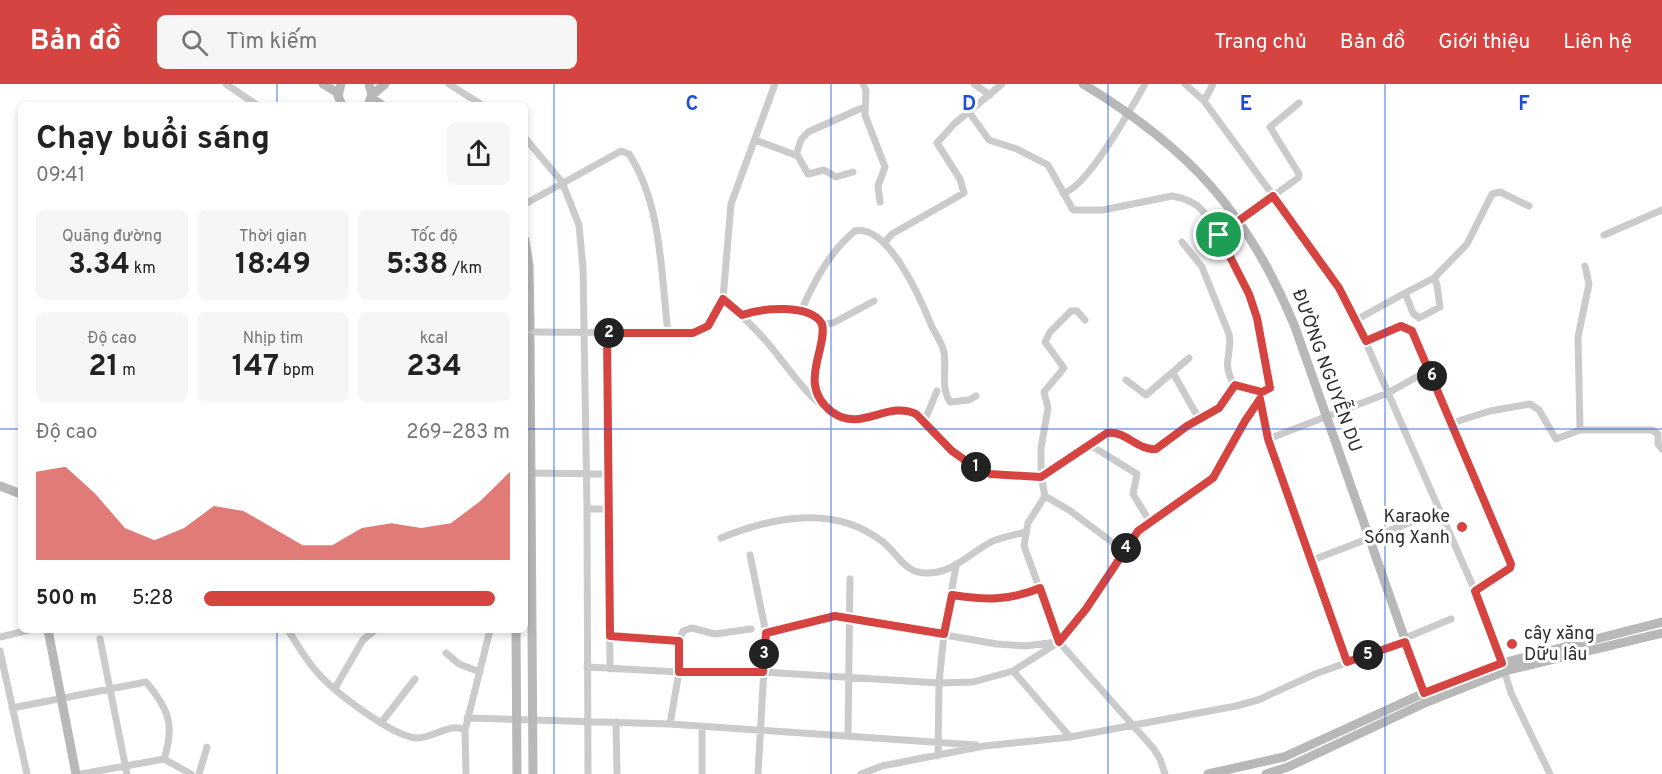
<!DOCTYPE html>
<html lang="vi">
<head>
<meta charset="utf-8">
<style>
	:root { --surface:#fff; --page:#f6f6f6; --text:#222; --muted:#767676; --accent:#d54440 }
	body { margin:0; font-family:Overpass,sans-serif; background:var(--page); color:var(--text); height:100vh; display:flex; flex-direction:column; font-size:22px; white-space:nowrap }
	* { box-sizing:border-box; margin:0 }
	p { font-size:20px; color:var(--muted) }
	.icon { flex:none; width:33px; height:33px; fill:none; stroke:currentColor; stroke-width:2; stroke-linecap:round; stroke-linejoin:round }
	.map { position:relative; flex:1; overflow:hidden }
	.panel { position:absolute; left:18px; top:18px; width:510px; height:531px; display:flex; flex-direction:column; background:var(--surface); border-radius:9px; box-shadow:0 3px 9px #0003 }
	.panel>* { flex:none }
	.pin { position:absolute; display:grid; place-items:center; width:51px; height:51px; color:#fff; margin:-26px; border:3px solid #fff; border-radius:50%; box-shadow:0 2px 6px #0007 }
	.km { position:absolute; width:30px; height:30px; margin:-15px; border-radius:50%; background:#222; color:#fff; font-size:16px; line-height:30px; text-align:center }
	.round { display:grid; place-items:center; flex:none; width:63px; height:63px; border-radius:9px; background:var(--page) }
	.head { display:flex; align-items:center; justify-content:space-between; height:102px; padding:0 18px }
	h1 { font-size:33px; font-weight:700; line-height:45px }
	.stats { display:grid; grid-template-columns:repeat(3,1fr); gap:9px; height:102px; padding:6px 18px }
	.stats div { display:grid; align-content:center; border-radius:9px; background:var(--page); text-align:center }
	.stats b { font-size:30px; font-weight:700 }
	.stats small { font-size:16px; font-weight:400 }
	.stats p { font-size:16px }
	.chart { height:168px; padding:12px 18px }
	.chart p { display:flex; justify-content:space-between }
	.chart svg { width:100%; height:108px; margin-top:6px; fill:var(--accent); opacity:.7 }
	ul { padding:0 18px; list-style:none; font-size:20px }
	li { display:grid; grid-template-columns:96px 72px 1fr; align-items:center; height:45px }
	li i { height:15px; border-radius:8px; background:var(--accent) }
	header { display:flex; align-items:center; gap:36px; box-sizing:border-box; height:84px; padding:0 30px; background:var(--accent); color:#fff }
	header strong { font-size:28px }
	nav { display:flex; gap:33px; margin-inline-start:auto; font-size:21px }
	.search { width:420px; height:54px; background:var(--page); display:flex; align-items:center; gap:15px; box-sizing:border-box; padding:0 21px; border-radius:9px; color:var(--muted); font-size:22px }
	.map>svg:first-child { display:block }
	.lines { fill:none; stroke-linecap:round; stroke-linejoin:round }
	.street { stroke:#cbcbcb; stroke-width:7 }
	.secondary { stroke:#b8b8b8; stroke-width:9 }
	.route-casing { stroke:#fff; stroke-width:12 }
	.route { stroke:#d54440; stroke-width:8 }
	.grid { fill:none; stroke:#1d4ed8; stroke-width:1.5; stroke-opacity:0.55 }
	.poi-dot { fill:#d54440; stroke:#fff; stroke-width:2 }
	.labels { text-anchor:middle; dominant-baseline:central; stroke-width:6; stroke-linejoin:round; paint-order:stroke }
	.street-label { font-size:18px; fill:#2e2e2e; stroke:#fff }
	.poi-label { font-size:18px; fill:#2e2e2e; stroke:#fff; text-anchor:end }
	.grid-label { font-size:20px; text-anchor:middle; font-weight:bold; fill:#1d4ed8; stroke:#fff; stroke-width:6; stroke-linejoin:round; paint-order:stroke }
</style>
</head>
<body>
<header>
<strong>Bản đồ</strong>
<div class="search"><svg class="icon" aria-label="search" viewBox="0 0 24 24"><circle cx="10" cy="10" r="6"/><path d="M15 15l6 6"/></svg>Tìm kiếm</div>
<nav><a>Trang chủ</a><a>Bản đồ</a><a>Giới thiệu</a><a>Liên hệ</a></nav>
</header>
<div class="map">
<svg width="1662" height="690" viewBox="0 0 1662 690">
	<rect width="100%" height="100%" fill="#fff"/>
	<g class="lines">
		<path class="street" d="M 226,0 L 257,21
			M 449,0 L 482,21
			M 863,0 L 866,6 L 865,31 L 885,83 L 878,102 L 880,118
			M 974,0 L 990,11
			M 1185,0 L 1204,17 L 1321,177 L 1356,236 L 1475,507 L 1502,579 L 1511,609 L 1550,690
			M 1204,17 L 1213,0
			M 969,28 L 989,56 L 1017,65 L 1048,81 L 1073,126 L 1103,126 L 1172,112 C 1183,114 1193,117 1201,125 C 1237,166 1253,222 1265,273 C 1268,284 1275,298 1267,308 L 1233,299 C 1221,276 1233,271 1229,250 L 1202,183 L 1182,158
			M 525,54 L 562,98 L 579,141 L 583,184 L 587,425 L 588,690
			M 755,56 L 798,72 L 808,90 L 824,86 L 836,93 L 853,88
			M 796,71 L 801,56 L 808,48 L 864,23
			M 1063,109 C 1087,104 1132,23 1145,0
			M 525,120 L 621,67 L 629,70 C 662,121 661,190 668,249
			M 1219,151 L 1298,94 L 1299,90 L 1270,43 L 1299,19
			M 1604,151 L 1662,126
			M 884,159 L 892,150 L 964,109 L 960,95 L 937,59 L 954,40 L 1002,0
			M 1434,194 L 1467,160 L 1492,110 L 1500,108 L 1529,122
			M 723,215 C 738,228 753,242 766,257 C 788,282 809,319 840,333 C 867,346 889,318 916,331 C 939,351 958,380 989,389 C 1006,394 1024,389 1041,393 L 1041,364 L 1048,324 L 1044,308 L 1064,284 L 1045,258 L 1050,248 L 1071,227 L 1077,227 L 1085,236
			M 801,227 C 814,198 830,167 855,147 C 889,140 922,218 932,243 C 936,251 942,259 944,268 C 947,285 940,302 950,318 L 969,316 L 976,312
			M 742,232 C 766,222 796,224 819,234 L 823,245 L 814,288 L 823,320
			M 1356,236 L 1405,209 L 1413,229 L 1419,234 L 1440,223 L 1437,201 L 1434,194 L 1405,209
			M 822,240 L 833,239 L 874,217
			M 531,248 L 693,249 L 708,242 L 723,215 L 731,120 L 775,0
			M 607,249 L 610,585
			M 1366,257 L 1401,242 L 1410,244 L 1512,481 L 1475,507
			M 1173,289 L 1199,335
			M 1126,296 L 1146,311 L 1189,274
			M 1260,315 L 1268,355 L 1347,578
			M 924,338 L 937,307
			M 1452,339 L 1490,327 L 1530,320 L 1539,326 L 1556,355 L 1580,346 L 1652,346 L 1658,350 L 1658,360 L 1662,365
			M 1580,346 L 1578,253 L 1589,200 L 1585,182
			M 1268,355 L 1388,309 L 1429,286
			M 1090,361 L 1137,390 L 1133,410 L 1150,438
			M 532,389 L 609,390
			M 1045,412 L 1069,426 L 1124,467
			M 587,425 L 609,425
			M 721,454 C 772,433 835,420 883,458 C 897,469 905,489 925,489 C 953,490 968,470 991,458 C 1001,453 1014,451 1026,448
			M 750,471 L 766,549 L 758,690
			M 1310,477 L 1409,439
			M 952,511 C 984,516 1009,517 1040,504
			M 288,546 C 297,560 306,576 317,588 C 333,607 392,652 416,654 C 433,655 449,638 465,646
			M 766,549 L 835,532 L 997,560 L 1025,562 L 1057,558
			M 610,552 L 679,557
			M 0,553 L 29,546
			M 100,555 L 127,690
			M 1403,555 L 1451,535
			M 0,567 L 27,690
			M 446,569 L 459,580 L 480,588
			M 587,583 L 679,588 L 763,588 L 939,599 L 973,598 L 1013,587 L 1059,558 L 1086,525 L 1138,447 L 1213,394 L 1245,337 L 1260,315 L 1262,308
			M 1013,587 L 1070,653
			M 335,604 L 363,556 L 375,546
			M 12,624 L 146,598 C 169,625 175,642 164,675 L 191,690
			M 467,634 L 670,640 L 976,661
			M 616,638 L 617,690
			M 381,639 L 415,595
			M 670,640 L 679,588 L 679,557 L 683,547 L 692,544 L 715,550 L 751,545
			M 848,651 L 850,495
			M 938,672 L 939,599 L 944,550 L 956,482
			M 81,690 L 164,675
			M 199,690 L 207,663
			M 466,690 L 465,646 L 490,546
			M 702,690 L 702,642
			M 861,690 L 882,682 L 984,662 L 1070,653 L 1236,622 L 1258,616 L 1315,590 L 1405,558
			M 1165,690 L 1160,675 L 1154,665 L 1059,558 L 1024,462 L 1028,439 L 1045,412 L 1041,393 L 1111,348 L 1151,366 L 1156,365 L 1187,342 L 1219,325 L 1235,301"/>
		<path class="secondary" d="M 323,0 L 338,9
			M 341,0 L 338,12 L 342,21
			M 1083,0 C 1189,64 1248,128 1295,243 L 1427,618
			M 372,11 L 385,0
			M 371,14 L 382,21
			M 368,21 L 372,11 L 369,0
			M 525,156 L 529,182 L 530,243
			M 530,254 L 533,690
			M 0,402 L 21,410
			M 48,546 L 76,690
			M 516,546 L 517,690
			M 1208,690 L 1284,673 L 1424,609 L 1502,579 L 1662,538
			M 1266,690 L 1288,683 L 1427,618 L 1505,587 L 1662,549"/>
	</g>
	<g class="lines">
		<defs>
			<path id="route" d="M 1273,112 L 1339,204 L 1366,257 L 1401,242 L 1412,247 L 1511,480 L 1510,484 L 1475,507 L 1502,579 L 1424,609 L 1405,558 L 1347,578 L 1268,355 L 1260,315 L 1245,337 L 1213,394 L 1138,447 L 1086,525 L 1059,558 L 1040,504 C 1009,517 984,516 952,511 L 944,550 L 835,532 L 766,549 L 763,588 L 679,588 L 679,557 L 610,552 L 607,249 L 693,249 L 708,242 L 723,215 L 742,231 C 762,224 810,219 822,240 C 828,265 796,301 832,328 C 861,349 887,316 916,330 L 952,367 L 969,379 L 990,390 L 1041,393 L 1107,349 C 1125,346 1138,367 1156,365 L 1187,342 L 1219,324 L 1235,301 L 1262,308 L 1270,304 L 1257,234 L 1249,210 L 1219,151 Z"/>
		</defs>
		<use href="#route" class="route-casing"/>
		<use href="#route" class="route"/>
	</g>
	<path class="grid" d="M 277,0 L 277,21M 554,0 L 554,690M 831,0 L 831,690M 1108,0 L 1108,690M 1385,0 L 1385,690M 0,345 L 21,345M 525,345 L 1662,345M 277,546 L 277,690"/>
	<g class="poi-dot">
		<circle cx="1462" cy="443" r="6"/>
		<circle cx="1512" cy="560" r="6"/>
	</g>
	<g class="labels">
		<g class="street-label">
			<text transform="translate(1326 287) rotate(70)">ĐƯỜNG NGUYỄN DU</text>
		</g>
		<g class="poi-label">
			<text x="1450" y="433">Karaoke<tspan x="1450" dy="21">Sóng Xanh</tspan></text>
			<text x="1524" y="550" text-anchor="start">cây xăng<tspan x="1524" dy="21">Dữu lâu</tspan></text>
		</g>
	</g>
	<g class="grid-label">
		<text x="692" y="26">C</text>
		<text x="969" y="26">D</text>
		<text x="1246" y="26">E</text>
		<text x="1524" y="26">F</text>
	</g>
</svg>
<div class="pin" style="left:1219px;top:151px;background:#1e9e55"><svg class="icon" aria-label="arrive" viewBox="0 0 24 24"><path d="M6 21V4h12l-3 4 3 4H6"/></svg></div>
<b class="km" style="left:976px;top:383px">1</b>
<b class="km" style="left:609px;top:249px">2</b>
<b class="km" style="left:764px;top:570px">3</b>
<b class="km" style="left:1126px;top:464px">4</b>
<b class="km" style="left:1368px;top:571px">5</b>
<b class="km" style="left:1432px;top:292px">6</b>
<section class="panel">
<div class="head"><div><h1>Chạy buổi sáng</h1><p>09:41</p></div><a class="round"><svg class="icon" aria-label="share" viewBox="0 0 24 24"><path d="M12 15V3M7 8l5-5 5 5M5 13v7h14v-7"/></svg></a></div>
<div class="stats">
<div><p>Quãng đường</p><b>3.34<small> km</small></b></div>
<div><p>Thời gian</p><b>18:49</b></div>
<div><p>Tốc độ</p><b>5:38<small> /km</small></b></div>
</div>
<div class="stats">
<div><p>Độ cao</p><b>21<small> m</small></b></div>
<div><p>Nhịp tim</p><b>147<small> bpm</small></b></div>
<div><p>kcal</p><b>234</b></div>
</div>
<div class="chart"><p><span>Độ cao</span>269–283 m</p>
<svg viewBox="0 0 160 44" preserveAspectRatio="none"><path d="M0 44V8L10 6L20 17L30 31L40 36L50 31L60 22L70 24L80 31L90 38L100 38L110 31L120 29L130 31L140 29L150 20L160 8V44z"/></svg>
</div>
<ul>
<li><b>500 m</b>5:28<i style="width:95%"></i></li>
</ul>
</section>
</div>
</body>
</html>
